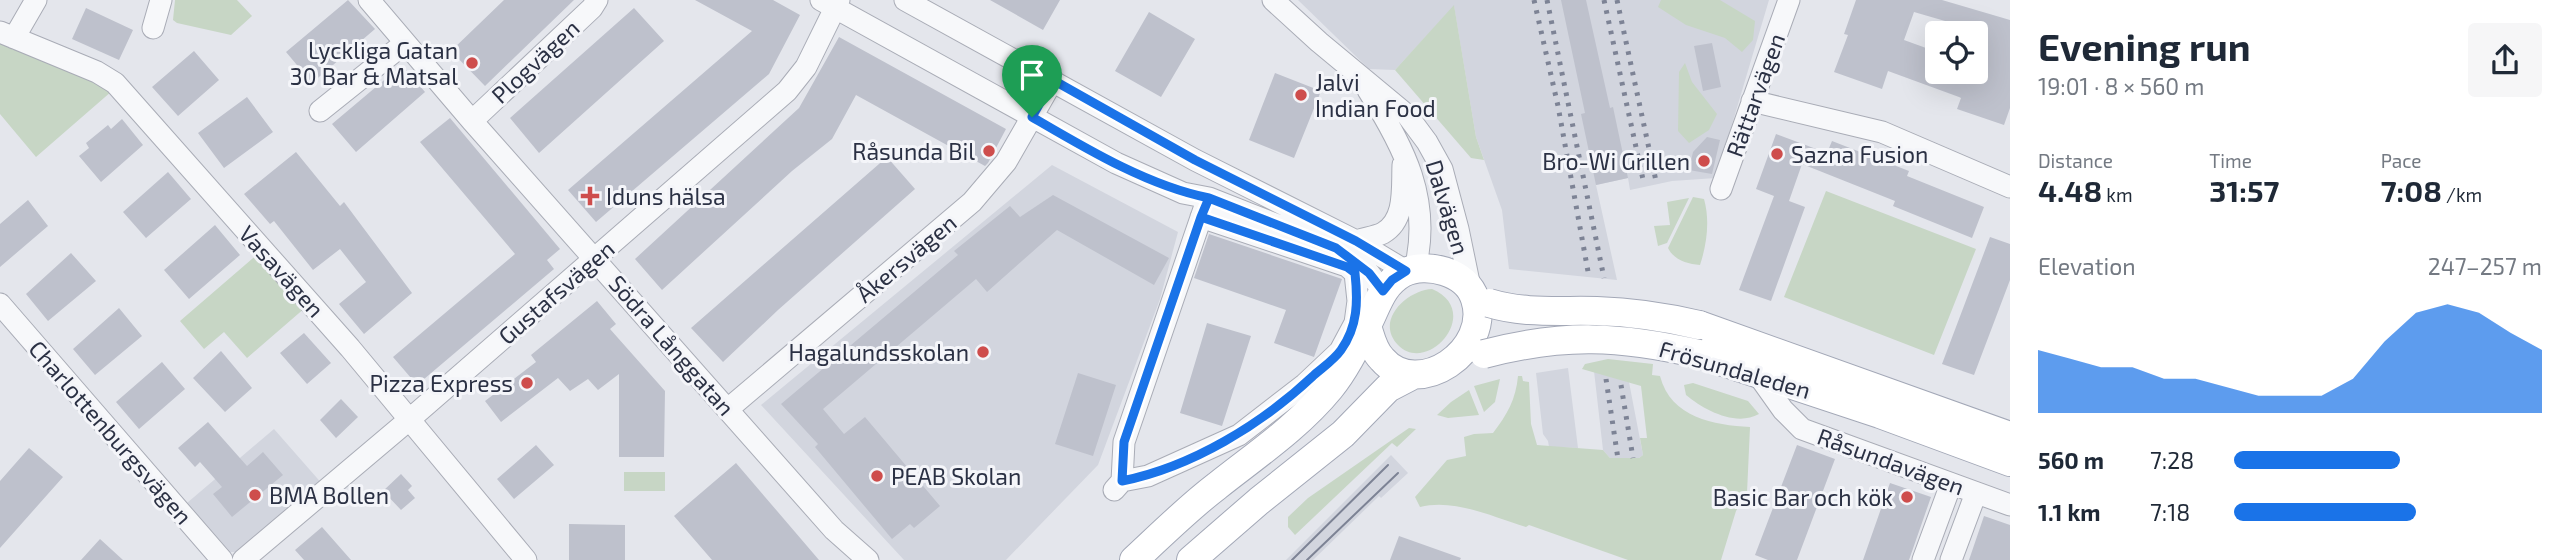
<!DOCTYPE html>
<html lang="en">
<head>
<meta charset="utf-8">
<style>
	:root { --surface:#fff; --page:#f6f6f7; --text:#1f2937; --muted:#747a83; --accent:#1a73e8 }
	body { margin:0; font-family:"Exo 2",sans-serif; background:var(--page); color:var(--text); height:100vh; display:flex; flex-direction:column; font-size:26px; white-space:nowrap }
	* { box-sizing:border-box; margin:0 }
	p { font-size:23px; color:var(--muted) }
	.icon { flex:none; width:38px; height:38px; fill:none; stroke:currentColor; stroke-width:2; stroke-linecap:round; stroke-linejoin:round }
	.map { position:relative; flex:1; overflow:hidden }
	.side { display:flex; flex-direction:column; background:var(--surface); width:560px }
	.side>* { flex:none }
	.controls { position:absolute; left:1925px; top:21px; display:grid; gap:14px }
	.controls a { display:grid; place-items:center; width:63px; height:63px; border-radius:7px; background:var(--surface); box-shadow:0 7px 28px #0002; font-size:35px }
	.pin { position:absolute; display:grid; place-items:center; width:60px; height:60px; color:#fff; margin:-72px -30px; border-radius:50% 50% 50% 0; rotate:-45deg; box-shadow:0 0 7px #0007 }
	.pin .icon { rotate:45deg }
	.round { display:grid; place-items:center; flex:none; width:74px; height:74px; border-radius:7px; background:var(--page) }
	.summary { display:flex; align-items:center; justify-content:space-between; height:119px; padding:0 28px }
	h1 { font-size:38px; font-weight:700; line-height:52px }
	.stats { display:grid; grid-template-columns:repeat(3,1fr); gap:10px; height:119px; padding:7px 28px }
	.stats div { display:grid; align-content:center }
	.stats b { font-size:30px; font-weight:700 }
	.stats small { font-size:19px; font-weight:400 }
	.stats p { font-size:19px }
	.chart { height:196px; padding:14px 28px }
	.chart p { display:flex; justify-content:space-between }
	.chart svg { width:100%; height:126px; margin-top:7px; fill:var(--accent); opacity:.7 }
	ul { padding:0 28px; list-style:none; font-size:23px }
	li { display:grid; grid-template-columns:112px 84px 1fr; align-items:center; height:52px }
	li i { height:18px; border-radius:9px; background:var(--accent) }
	main { display:flex; flex:1; min-height:0 }
	.map>svg:first-child { display:block }
	.built { fill:#d2d5de }
	.green { fill:#c7d6c5 }
	.building { fill:#bec1cc; fill-rule:evenodd }
	.lines { fill:none; stroke-linecap:round; stroke-linejoin:round }
	.minor-casing { stroke:#a9acb6; stroke-width:23 }
	.major-casing { stroke:#a3a8b7; stroke-width:30 }
	.minor { stroke:#f7f8fa; stroke-width:21 }
	.major { stroke:#fff; stroke-width:28 }
	.tram { stroke:#7d8395; stroke-width:2 }
	.rail { stroke:#7d8395; stroke-width:5; stroke-dasharray:3.5 7; stroke-linecap:butt }
	.major-bridge-casing { stroke:#a3a8b7; stroke-width:30; stroke-linecap:butt }
	.major-bridge { stroke:#fff; stroke-width:28 }
	.route-casing { stroke:#fff; stroke-width:14 }
	.route { stroke:#1a73e8; stroke-width:9 }
	.poi-dot { fill:#ce4d4c; stroke:#f4f5f9; stroke-width:2.5 }
	.labels { text-anchor:middle; dominant-baseline:central; stroke-width:6; stroke-linejoin:round; paint-order:stroke }
	.poi-label { font-size:23px; fill:#2b3144; stroke:#f4f5f9; text-anchor:end }
	.street-label { font-size:23px; fill:#2b3144; stroke:#f4f5f9 }
</style>
</head>
<body>
<main>
<div class="map">
<svg width="2010" height="560" viewBox="0 0 2010 560">
	<rect width="100%" height="100%" fill="#e4e6ec"/>
	<path class="built" d="M 1298,0 L 1769,0 L 1716,178 L 1672,181 L 1630,190 L 1628,178 L 1596,185 L 1617,280 L 1509,269 L 1502,210 L 1476,137 L 1454,6 L 1395,70 L 1369,69 Z
		M 1052,165 L 1178,232 L 1160,299 L 1098,465 L 1006,560 L 904,560 L 761,405 Z
		M 1568,368 L 1578,448 L 1549,447 L 1548,441 L 1543,434 L 1536,373 Z
		M 1594,371 L 1629,382 L 1643,455 L 1639,458 L 1610,458 L 1603,450 Z
		M 274,429 L 324,486 L 241,552 L 228,552 L 187,503 Z
		M 1391,455 L 1408,473 L 1381,498 L 1379,496 L 1313,560 L 1286,560 Z"/>
	<path class="green" d="M 175,0 L 237,0 L 252,16 L 231,35 L 177,23 L 173,20 Z
		M 1661,0 L 1720,0 L 1755,21 L 1753,40 L 1742,52 L 1725,38 L 1686,25 L 1658,7 Z
		M 1454,5 L 1476,137 L 1484,160 L 1471,158 L 1395,70 Z
		M 0,38 L 103,80 L 112,91 L 36,157 L 0,114 Z
		M 1685,63 L 1692,82 L 1717,114 L 1709,130 L 1689,143 L 1678,131 L 1679,72 Z
		M 1826,191 L 1976,249 L 1934,355 L 1784,297 Z
		M 1693,197 L 1704,199 C 1710,220 1707,244 1700,265 C 1687,264 1674,260 1668,248 Z
		M 1689,198 L 1667,243 L 1658,246 L 1654,226 L 1670,225 L 1667,202 Z
		M 259,253 L 306,307 L 247,358 L 224,332 L 204,349 L 180,321 Z
		M 1432,289 C 1484,311 1428,376 1398,345 C 1374,320 1408,290 1432,289 Z
		M 1608,359 L 1653,364 L 1652,375 L 1660,376 C 1671,418 1714,425 1750,427 L 1747,493 L 1736,511 L 1721,560 L 1628,560 L 1529,525 L 1526,527 C 1493,517 1454,498 1420,507 L 1415,497 L 1447,460 L 1466,456 L 1464,437 L 1474,434 L 1493,433 C 1507,415 1516,399 1518,376 L 1522,376 L 1523,381 L 1529,382 L 1531,424 L 1537,445 L 1603,450 L 1610,458 L 1639,458 L 1643,455 L 1640,438 L 1647,438 L 1641,386 L 1582,369 L 1585,364 Z
		M 1500,379 L 1495,402 L 1484,412 L 1474,386 Z
		M 1693,383 L 1748,401 L 1759,414 C 1736,427 1704,410 1686,395 L 1684,385 Z
		M 1469,390 L 1479,415 L 1448,418 L 1437,415 L 1451,402 Z
		M 1409,428 L 1416,429 L 1397,447 L 1392,443 L 1295,535 L 1288,527 L 1288,517 L 1308,498 Z
		M 624,472 L 665,472 L 665,491 L 624,491 Z"/>
	<path class="building" d="M 348,0 L 375,29 L 312,83 L 286,52 Z
		M 504,0 L 574,0 L 485,86 L 451,51 Z
		M 695,0 L 773,0 L 800,15 L 769,74 L 596,222 L 568,190 L 752,31 Z
		M 990,0 L 1060,0 L 1043,30 Z
		M 1561,0 L 1586,0 L 1610,108 L 1613,107 L 1628,178 L 1596,185 L 1581,114 L 1585,113 Z
		M 1856,0 L 1942,0 L 2010,20 L 2010,108 L 2004,125 L 1957,109 L 1961,98 L 1959,97 L 1888,71 L 1882,89 L 1834,72 L 1848,35 L 1844,34 ZM 1914,12 L 1976,30 L 1976,72 L 1937,72 L 1937,52 L 1904,40 Z
		M 86,8 L 133,30 L 119,60 L 72,39 Z
		M 634,8 L 664,41 L 539,153 L 510,118 Z
		M 1149,12 L 1195,39 L 1161,97 L 1115,71 Z
		M 839,37 L 1006,129 L 988,163 L 985,166 L 856,95 L 832,139 L 792,171 L 662,290 L 635,259 L 799,108 Z
		M 1712,43 L 1721,87 L 1703,91 L 1694,46 Z
		M 194,51 L 219,80 L 178,116 L 152,87 Z
		M 402,65 L 425,92 L 356,152 L 332,124 Z
		M 1275,73 L 1321,91 L 1294,158 L 1249,140 Z
		M 247,97 L 273,132 L 224,168 L 198,133 Z
		M 450,118 L 560,249 L 547,260 L 554,269 L 417,385 L 393,357 L 515,254 L 420,142 Z
		M 122,119 L 143,145 L 101,182 L 79,156 L 89,148 L 86,143 L 108,125 L 111,129 Z
		M 1776,134 L 1827,153 L 1832,141 L 1909,171 L 1907,176 L 1984,207 L 1972,238 L 1893,206 L 1895,201 L 1802,164 L 1789,201 L 1805,207 L 1771,301 L 1739,290 L 1774,196 L 1756,189 Z
		M 1707,137 L 1720,140 L 1712,174 L 1689,170 L 1693,152 Z
		M 296,152 L 340,206 L 344,202 L 412,293 L 364,334 L 339,304 L 366,282 L 340,249 L 313,270 L 274,221 L 270,224 L 244,194 Z
		M 887,157 L 915,189 L 778,310 L 723,362 L 691,328 Z
		M 168,172 L 191,199 L 146,238 L 123,212 Z
		M 1053,195 L 1169,258 L 1154,285 L 1057,230 L 987,292 L 976,279 L 823,409 L 844,434 L 865,417 L 940,506 L 914,528 L 910,524 L 892,539 L 815,447 L 818,444 L 781,404 L 958,255 L 954,251 L 1010,206 L 1020,217 Z
		M 28,200 L 48,226 L 0,267 L 0,224 Z
		M 215,225 L 240,255 L 189,299 L 164,270 Z
		M 1209,234 L 1342,279 L 1314,357 L 1274,343 L 1286,310 L 1194,278 Z
		M 1990,237 L 2010,244 L 2010,280 L 1974,375 L 1942,364 Z
		M 71,253 L 96,281 L 48,321 L 26,294 Z
		M 597,301 L 616,324 L 610,329 L 665,391 L 664,457 L 619,457 L 619,374 L 598,390 L 588,379 L 570,391 L 558,378 L 501,422 L 485,401 L 536,362 L 531,355 Z
		M 119,308 L 142,336 L 95,375 L 73,349 Z
		M 1207,323 L 1251,336 L 1222,426 L 1180,413 Z
		M 304,333 L 331,363 L 307,384 L 280,353 Z
		M 221,351 L 252,388 L 225,412 L 193,378 Z
		M 162,362 L 185,389 L 139,429 L 116,402 Z
		M 1078,373 L 1116,385 L 1093,456 L 1055,444 Z
		M 341,399 L 358,417 L 336,438 L 320,420 Z
		M 208,422 L 247,466 L 263,452 L 283,475 L 232,517 L 213,494 L 222,487 L 200,462 L 195,467 L 178,448 Z
		M 536,445 L 554,465 L 514,499 L 497,479 Z
		M 1797,445 L 1835,459 L 1797,560 L 1768,560 L 1755,555 Z
		M 29,448 L 63,477 L 0,548 L 0,481 Z
		M 736,463 L 819,560 L 712,560 L 674,516 Z
		M 401,474 L 412,486 L 408,490 L 415,498 L 401,510 L 383,491 Z
		M 1890,483 L 1931,497 L 1909,560 L 1863,560 Z
		M 1984,516 L 2010,525 L 2010,560 L 1969,560 Z
		M 569,524 L 625,525 L 625,560 L 569,560 Z
		M 322,527 L 351,560 L 304,560 L 295,550 Z
		M 1399,536 L 1461,558 L 1460,560 L 1390,560 Z
		M 100,539 L 123,560 L 81,560 Z"/>
	<g class="lines">
		<defs>
			<path id="minor" d="M 369,0 L 472,121 L 834,530 L 868,560
				M 821,0 L 1116,163 L 1183,193 L 1209,198 L 1336,248 L 1369,273 L 1383,291
				M 905,0 L 1195,160 L 1356,241 L 1406,271
				M 1273,0 L 1319,42 L 1407,115 L 1427,142 L 1442,169 L 1458,229 L 1470,287
				M 153,28 L 161,0
				M 0,32 L 97,72 L 115,83 L 350,348 L 526,560
				M 14,38 L 36,0
				M 1368,90 C 1404,147 1432,200 1415,269
				M 1752,101 L 1882,132 L 2010,187
				M 320,111 L 405,43
				M 472,121 L 592,8 L 597,0
				M 1721,189 L 1789,0
				M 1356,241 C 1364,238 1375,237 1383,233 C 1406,220 1402,188 1403,165
				M 0,304 L 222,560
				M 1756,372 L 1783,410 L 1802,429 L 2010,505
				M 728,409 L 972,202 L 1006,162 L 1053,80
				M 1122,481 L 1148,476 L 1239,435 L 1305,384 L 1340,351 L 1355,323 L 1358,301 L 1355,273 L 1347,266 L 1201,217
				M 1114,490 L 1122,481 L 1124,442 L 1205,206
				M 243,560 L 410,419 L 787,91 L 806,67 L 839,0
				M 1923,560 L 1951,484
				M 1951,560 L 1976,493"/>
			<path id="major" d="M 1699,325 L 2010,436
				M 1699,354 L 1880,414 L 2010,462
				M 1134,560 C 1161,535 1188,508 1217,486 C 1256,455 1298,427 1330,388 C 1344,371 1355,349 1365,329 C 1377,308 1380,286 1403,273 C 1426,261 1467,272 1475,299 C 1492,350 1418,401 1382,359 C 1373,350 1371,338 1367,326
				M 1191,560 L 1259,501 L 1343,434 L 1388,388 L 1413,375"/>
		</defs>
		<use href="#minor" class="minor-casing"/>
		<use href="#major" class="major-casing"/>
		<use href="#minor" class="minor"/>
		<use href="#major" class="major"/>
		<path class="tram" d="M 1292,560 L 1388,465
			M 1307,560 L 1398,473"/>
		<path class="rail" d="M 1534,0 L 1558,106 L 1589,277
			M 1547,0 L 1604,278
			M 1604,0 L 1644,184
			M 1617,0 L 1656,181
			M 1606,379 L 1618,459
			M 1621,385 L 1633,458"/>
		<defs>
			<path id="major-bridge" d="M 1489,303 C 1525,314 1560,310 1597,311 C 1632,312 1665,317 1699,325
				M 1484,354 C 1564,333 1620,336 1699,354"/>
		</defs>
		<use href="#major-bridge" class="major-bridge-casing"/>
		<use href="#major-bridge" class="major-bridge"/>
	</g>
	<g class="lines">
		<defs>
			<path id="route" d="M 1032,117 C 1085,148 1148,186 1209,198 L 1201,217 L 1124,442 L 1122,481 C 1192,467 1262,424 1313,376 C 1322,368 1334,360 1341,350 C 1358,326 1358,301 1355,273 L 1347,267 L 1201,217 L 1209,198 L 1336,248 L 1369,273 L 1383,291 L 1392,280 L 1406,271 L 1356,241 L 1195,160 L 1053,80 L 1032,117"/>
		</defs>
		<use href="#route" class="route-casing"/>
		<use href="#route" class="route"/>
	</g>
	<g class="poi-dot">
		<circle cx="472" cy="63" r="7"/>
		<circle cx="1301" cy="95" r="7"/>
		<circle cx="989" cy="151" r="7"/>
		<circle cx="1777" cy="154" r="7"/>
		<circle cx="1704" cy="161" r="7"/>
		<path d="M586.5 185.5h7v7h7v7h-7v7h-7v-7h-7v-7h7z"/>
		<circle cx="983" cy="352" r="7"/>
		<circle cx="527" cy="383" r="7"/>
		<circle cx="877" cy="476" r="7"/>
		<circle cx="255" cy="495" r="7"/>
		<circle cx="1907" cy="497" r="7"/>
	</g>
	<g class="labels">
		<g class="poi-label">
			<text x="458" y="50">Lyckliga Gatan<tspan x="458" dy="26">30 Bar &amp; Matsal</tspan></text>
			<text x="1315" y="82" text-anchor="start">Jalvi<tspan x="1315" dy="26">Indian Food</tspan></text>
			<text x="975" y="151">Råsunda Bil</text>
			<text x="1791" y="154" text-anchor="start">Sazna Fusion</text>
			<text x="1690" y="161">Bro-Wi Grillen</text>
			<text x="606" y="196" text-anchor="start">Iduns hälsa</text>
			<text x="969" y="352">Hagalundsskolan</text>
			<text x="513" y="383">Pizza Express</text>
			<text x="891" y="476" text-anchor="start">PEAB Skolan</text>
			<text x="269" y="495" text-anchor="start">BMA Bollen</text>
			<text x="1893" y="497">Basic Bar och kök</text>
		</g>
		<g class="street-label">
			<text transform="translate(535 61) rotate(-43)">Plogvägen</text>
			<text transform="translate(1755 95) rotate(-70)">Rättarvägen</text>
			<text transform="translate(1448 207) rotate(73)">Dalvägen</text>
			<text transform="translate(906 258) rotate(-40)">Åkersvägen</text>
			<text transform="translate(282 271) rotate(48)">Vasavägen</text>
			<text transform="translate(556 292) rotate(-41)">Gustafsvägen</text>
			<text transform="translate(672 345) rotate(49)">Södra Långgatan</text>
			<text transform="translate(1735 369) rotate(16)">Frösundaleden</text>
			<text transform="translate(111 432) rotate(49)">Charlottenburgsvägen</text>
			<text transform="translate(1891 461) rotate(20)">Råsundavägen</text>
		</g>
	</g>
</svg>
<div class="controls">
<a><svg class="icon" aria-label="locate" viewBox="0 0 24 24"><circle cx="12" cy="12" r="6"/><path d="M12 2v4M12 18v4M2 12h4M18 12h4"/></svg></a>
</div>
<div class="pin" style="left:1032px;top:117px;background:#1e9e55"><svg class="icon" aria-label="arrive" viewBox="0 0 24 24"><path d="M6 21V4h12l-3 4 3 4H6"/></svg></div>
</div>
<section class="side">
<div class="summary"><div><h1>Evening run</h1><p>19:01 · 8 × 560 m</p></div><a class="round"><svg class="icon" aria-label="share" viewBox="0 0 24 24"><path d="M12 15V3M7 8l5-5 5 5M5 13v7h14v-7"/></svg></a></div>
<div class="stats">
<div><p>Distance</p><b>4.48<small> km</small></b></div>
<div><p>Time</p><b>31:57</b></div>
<div><p>Pace</p><b>7:08<small> /km</small></b></div>
</div>
<div class="chart"><p><span>Elevation</span>247–257 m</p>
<svg viewBox="0 0 160 44" preserveAspectRatio="none"><path d="M0 44V22L10 25L20 28L30 28L40 32L50 32L60 35L70 38L80 38L90 38L100 32L110 19L120 9L130 6L140 9L150 16L160 22V44z"/></svg>
</div>
<ul>
<li><b>560 m</b>7:28<i style="width:54%"></i></li>
<li><b>1.1 km</b>7:18<i style="width:59%"></i></li>
</ul>
</section>
</main>
</body>
</html>
